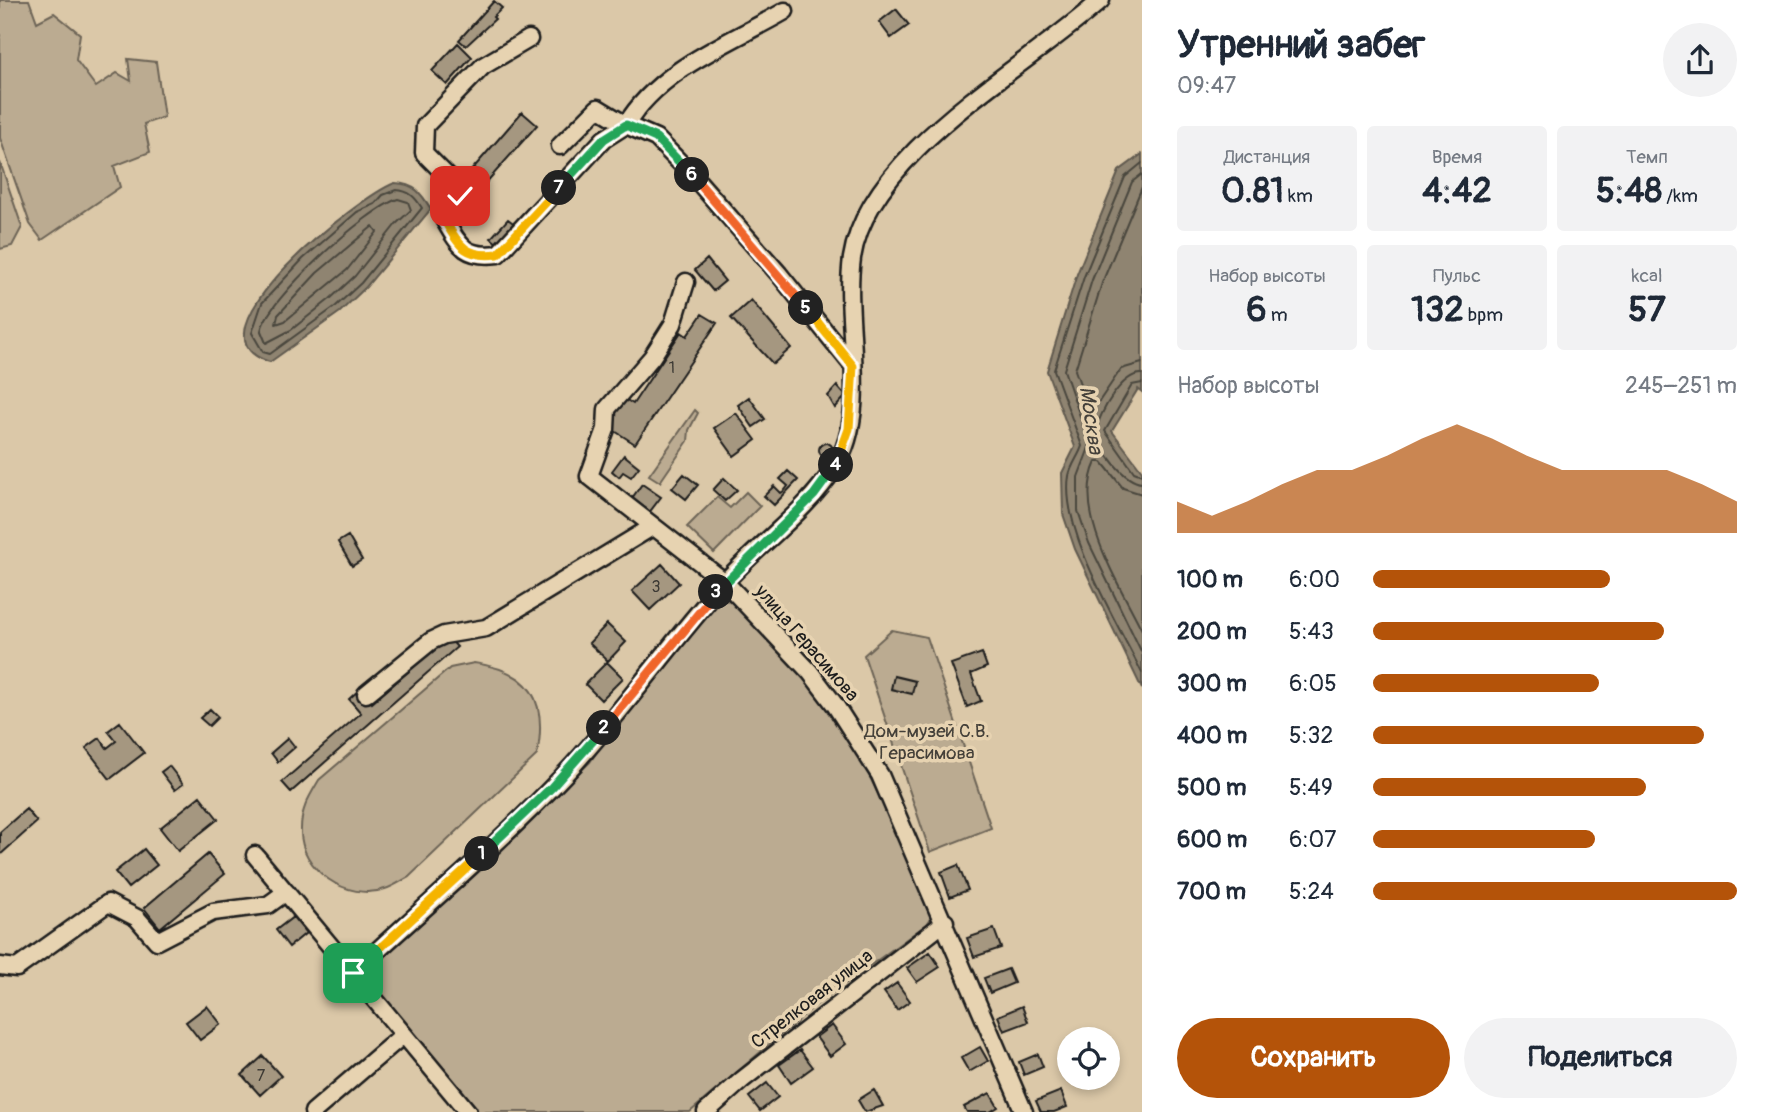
<!DOCTYPE html>
<html lang="ru">
<head>
<meta charset="utf-8">
<style>
	:root { --surface:#fff; --page:#f2f2f3; --text:#1f2937; --muted:#747a83; --accent:#b45309 }
	body { margin:0; font-family:Pangolin,sans-serif; background:var(--page); color:var(--text); height:100vh; display:flex; flex-direction:column; font-size:26px; white-space:nowrap }
	* { box-sizing:border-box; margin:0 }
	p { font-size:23px; color:var(--muted) }
	.icon { flex:none; width:38px; height:38px; fill:none; stroke:currentColor; stroke-width:2; stroke-linecap:round; stroke-linejoin:round }
	.map { position:relative; flex:1; overflow:hidden }
	.panel { display:flex; flex-direction:column; background:var(--surface); width:630px }
	.panel>* { flex:none }
	.controls { position:absolute; left:1057px; top:1027px; display:grid; gap:14px }
	.controls a { display:grid; place-items:center; width:63px; height:63px; border-radius:50%; background:var(--surface); box-shadow:0 4px 10px #0003; font-size:35px }
	.pin { position:absolute; display:grid; place-items:center; width:60px; height:60px; color:#fff; margin:-30px; border-radius:14px; box-shadow:0 4px 10px #0006 }
	.km { position:absolute; width:35px; height:35px; margin:-18px; border-radius:50%; background:#222; color:#fff; font-size:19px; line-height:35px; text-align:center }
	.round { display:grid; place-items:center; flex:none; width:74px; height:74px; border-radius:37px; background:var(--page) }
	.overview { display:flex; align-items:center; justify-content:space-between; height:119px; padding:0 35px }
	h1 { font-size:38px; font-weight:800; line-height:52px }
	.figures { display:grid; grid-template-columns:repeat(3,1fr); gap:10px; height:119px; padding:7px 35px }
	.figures div { display:grid; align-content:center; border-radius:7px; background:var(--page); text-align:center }
	.figures b { font-size:35px; font-weight:800 }
	.figures small { font-size:19px; font-weight:400 }
	.figures p { font-size:19px }
	.chart { height:196px; padding:14px 35px }
	.chart p { display:flex; justify-content:space-between }
	.chart svg { width:100%; height:126px; margin-top:7px; fill:var(--accent); opacity:.7 }
	.cta { display:flex; gap:14px; margin-top:auto; padding:14px 35px }
	.cta a { flex:1; height:80px; border-radius:42px; background:var(--accent); color:#fff; font-size:28px; font-weight:800; line-height:80px; text-align:center }
	.cta a+a { background:var(--page); color:var(--text) }
	ul { padding:0 35px; list-style:none; font-size:23px }
	li { display:grid; grid-template-columns:112px 84px 1fr; align-items:center; height:52px }
	li i { height:18px; border-radius:9px; background:var(--accent) }
	main { display:flex; flex:1; min-height:0 }
	.map>svg:first-child { display:block }
	.green { fill:#bbab91; stroke:#6c6456; stroke-width:2 }
	.water { fill:#8f8471; stroke:#615a4f; stroke-width:2 }
	.lines { fill:none; stroke-linecap:round; stroke-linejoin:round }
	.shore { stroke:#4a463e; stroke-width:2 }
	.building { fill:#a59780; stroke:#1c1c1c; stroke-width:2 }
	.minor-casing { stroke:#1c1c1c; stroke-width:21 }
	.minor { stroke:#e7d3b1; stroke-width:16 }
	.split-1-casing { stroke:#fff; stroke-width:14 }
	.split-2-casing { stroke:#fff; stroke-width:14 }
	.split-3-casing { stroke:#fff; stroke-width:14 }
	.split-4-casing { stroke:#fff; stroke-width:14 }
	.split-5-casing { stroke:#fff; stroke-width:14 }
	.split-6-casing { stroke:#fff; stroke-width:14 }
	.split-7-casing { stroke:#fff; stroke-width:14 }
	.split-8-casing { stroke:#fff; stroke-width:14 }
	.split-1 { stroke:#f5b400; stroke-width:9 }
	.split-2 { stroke:#22a559; stroke-width:9 }
	.split-3 { stroke:#f0652b; stroke-width:9 }
	.split-4 { stroke:#22a559; stroke-width:9 }
	.split-5 { stroke:#f5b400; stroke-width:9 }
	.split-6 { stroke:#f0652b; stroke-width:9 }
	.split-7 { stroke:#22a559; stroke-width:9 }
	.split-8 { stroke:#f5b400; stroke-width:9 }
	.labels { text-anchor:middle; dominant-baseline:central; stroke-width:7; stroke-linejoin:round; paint-order:stroke }
	.number-label { font-size:16px; fill:#3e3b35 }
	.street-label { font-size:19px; fill:#1c1c1c; stroke:#e7d3b1 }
	.park-label { font-size:19px; fill:#444039; stroke:#e7d3b1 }
	.water-label { font-size:21px; font-style:italic; fill:#44403a; stroke:#e7d3b1 }
</style>
</head>
<body>
<main>
<div class="map">
<svg width="1142" height="1112" viewBox="0 0 1142 1112">
	<rect width="100%" height="100%" fill="#dbc8a8"/>
	<filter id="ink" filterUnits="userSpaceOnUse"><feTurbulence type="fractalNoise" baseFrequency=".0143" numOctaves="2"/><feDisplacementMap in="SourceGraphic" scale="14" xChannelSelector="R" yChannelSelector="G"/><feConvolveMatrix kernelMatrix="1 2 1 2 8 2 1 2 1" color-interpolation-filters="sRGB"/></filter>
	<g filter="url(#ink)">
		<path class="green" d="M 0,0 L 29,0 L 37,22 L 54,13 L 80,34 L 76,60 L 96,87 L 117,73 L 131,81 L 128,59 L 156,62 L 164,117 L 144,124 L 150,152 L 114,166 L 120,187 L 42,240 L 30,224 L 0,138 Z
			M 0,162 L 22,227 L 12,246 L 0,249 Z
			M 695,410 L 698,413 L 689,430 L 688,441 L 660,482 L 649,475 Z
			M 746,492 L 760,506 L 714,553 L 687,527 L 717,497 L 730,508 Z
			M 731,600 L 806,680 L 855,747 L 895,828 L 933,915 L 927,924 L 816,1005 L 690,1112 L 476,1112 L 386,1004 L 374,978 L 380,957 L 506,844 L 590,762 L 614,727 L 706,613 L 718,602 Z
			M 892,630 L 927,637 L 991,828 L 930,852 L 864,655 Z
			M 474,663 C 531,671 548,700 537,755 L 409,877 C 401,881 393,887 385,889 C 348,902 299,870 301,829 C 301,809 309,797 319,780 L 450,668 Z"/>
		<path class="water" d="M 1142,154 L 1142,392 L 1138,389 L 1112,431 L 1142,471 L 1142,689 L 1075,549 L 1063,514 L 1062,473 L 1075,447 L 1047,371 L 1077,274 L 1119,171 Z
			M 395,183 C 415,184 421,193 431,209 L 366,287 L 340,312 L 270,362 C 179,336 361,195 395,183 Z"/>
		<g class="lines">
			<path class="shore" d="M 1142,163 L 1125,177 L 1084,277 L 1054,370 L 1082,446 C 1079,456 1071,465 1069,476 C 1060,530 1118,624 1142,673
				M 1142,174 L 1132,182 L 1092,280 L 1064,370 L 1090,445 L 1078,477 L 1078,511 L 1089,543 L 1142,653
				M 1142,187 L 1102,283 L 1075,370 L 1089,409 L 1094,409 L 1121,369 L 1142,363
				M 396,190 C 410,191 415,197 422,208 L 361,283 L 336,306 L 270,354 L 263,352 L 252,333 L 262,303 L 303,259 L 357,212 L 375,204 L 383,195 Z
				M 398,199 L 408,202 L 411,210 L 396,224 L 355,276 L 330,299 L 291,330 L 266,343 L 261,331 C 266,300 368,208 398,199 Z
				M 373,226 L 377,232 L 347,270 L 285,321 L 276,324 L 278,315 L 317,273 Z
				M 1142,374 C 1122,373 1099,413 1096,431 C 1099,448 1124,482 1142,483
				M 1142,383 L 1132,385 L 1105,431 L 1134,472 L 1142,475
				M 1142,494 L 1123,488 L 1102,462 L 1096,462 C 1072,513 1119,583 1142,630"/>
		</g>
		<path class="building" d="M 494,1 L 502,8 L 493,17 L 495,19 L 466,46 L 459,40 Z
			M 896,9 L 909,25 L 891,38 L 879,22 Z
			M 458,43 L 472,57 L 447,85 L 432,71 Z
			M 522,112 L 537,125 L 477,193 L 463,180 Z
			M 508,219 L 517,226 L 500,246 L 491,238 Z
			M 707,259 L 725,281 L 713,291 L 695,270 Z
			M 751,300 L 791,348 L 773,364 L 731,318 Z
			M 702,314 L 717,323 L 635,444 L 607,426 L 625,399 L 633,404 L 681,332 L 687,336 Z
			M 837,386 L 846,396 L 835,408 L 828,396 Z
			M 749,397 L 765,419 L 753,427 L 738,405 Z
			M 736,413 L 756,440 L 734,456 L 714,428 Z
			M819 450a7 7 0 1 1 14 0a7 7 0 1 1-14 0Z
			M 624,455 L 639,467 L 631,477 L 623,472 L 619,477 L 612,471 Z
			M 788,471 L 798,480 L 774,505 L 764,496 L 774,486 L 781,493 L 785,490 L 788,486 L 780,479 Z
			M 684,474 L 698,485 L 686,499 L 672,488 Z
			M 724,478 L 737,490 L 725,501 L 713,490 Z
			M 642,484 L 661,497 L 648,514 L 630,501 Z
			M 348,536 L 362,560 L 352,566 L 338,542 Z
			M 662,564 L 679,583 L 650,610 L 632,591 Z
			M 607,624 L 626,642 L 608,661 L 589,643 Z
			M 448,637 L 457,647 L 291,792 L 282,782 L 361,713 L 349,699 L 360,689 L 372,703 Z
			M 982,653 L 987,667 L 971,674 L 981,701 L 967,707 L 951,664 Z
			M 607,662 L 623,678 L 601,700 L 585,684 Z
			M 894,676 L 915,681 L 912,694 L 891,689 Z
			M 210,709 L 218,717 L 209,726 L 200,718 Z
			M 120,722 L 144,753 L 110,779 L 86,748 L 100,738 L 107,748 L 116,741 L 108,731 Z
			M 288,738 L 295,747 L 278,762 L 271,753 Z
			M 169,766 L 183,784 L 175,790 L 161,772 Z
			M 200,796 L 218,819 L 178,851 L 160,828 Z
			M 26,809 L 37,822 L 0,855 L 0,832 Z
			M 144,849 L 157,865 L 128,888 L 115,872 Z
			M 208,854 L 225,874 L 160,928 L 144,908 Z
			M 958,865 L 968,890 L 950,897 L 941,872 Z
			M 293,917 L 306,933 L 289,947 L 276,930 Z
			M 994,929 L 1001,948 L 974,957 L 967,938 Z
			M 930,952 L 940,967 L 917,982 L 907,968 Z
			M 1008,969 L 1014,983 L 990,993 L 984,978 Z
			M 897,983 L 910,1001 L 897,1010 L 884,992 Z
			M 207,1006 L 221,1024 L 200,1040 L 186,1022 Z
			M 1022,1006 L 1028,1022 L 1004,1031 L 998,1016 Z
			M 832,1025 L 846,1044 L 830,1056 L 816,1037 Z
			M 980,1047 L 988,1061 L 969,1072 L 961,1058 Z
			M 800,1050 L 813,1067 L 791,1083 L 779,1065 Z
			M 1038,1054 L 1043,1067 L 1024,1075 L 1019,1062 Z
			M 263,1056 L 281,1076 L 260,1095 L 242,1075 Z
			M 767,1083 L 778,1097 L 760,1111 L 749,1097 Z
			M 874,1090 L 883,1106 L 865,1112 L 858,1100 Z
			M 1061,1091 L 1067,1107 L 1054,1112 L 1041,1112 L 1036,1101 Z
			M 990,1093 L 998,1107 L 990,1112 L 967,1112 L 964,1107 Z"/>
		<g class="lines">
			<defs>
				<path id="minor" d="M 529,39 L 483,66 L 425,126 L 424,153 L 453,182 L 460,196 L 445,221 C 460,247 466,258 498,254 L 604,139 L 626,125 L 656,138 L 696,179 L 779,274 L 853,366
					M 560,146 L 598,108 L 626,125 C 660,68 730,43 785,11
					M 686,282 L 673,324 L 652,357 L 607,409 L 606,429 L 589,476 L 725,582 L 810,672 L 835,705 L 880,775 L 1024,1112
					M 366,694 L 431,641 L 444,635 L 486,628 L 652,527
					M 255,855 L 468,1112
					M 0,966 L 17,968 L 108,903 L 137,918 L 157,941 L 213,912 L 268,905 L 286,892
					M 353,973 C 423,908 498,845 564,775 C 621,715 668,645 724,583 C 759,544 806,512 835,467 C 871,410 843,323 852,258 C 868,152 1026,68 1101,0
					M 313,1112 L 403,1035
					M 706,1112 L 742,1080 L 945,922"/>
			</defs>
			<use href="#minor" class="minor-casing"/>
			<use href="#minor" class="minor"/>
		</g>
	</g>
	<g class="lines" filter="url(#ink)">
		<defs>
			<path id="split-1" d="M 353,973 L 482,854"/>
			<path id="split-2" d="M 482,854 L 552,787 L 604,728"/>
			<path id="split-3" d="M 604,728 L 716,592"/>
			<path id="split-4" d="M 716,592 L 814,495 L 836,465"/>
			<path id="split-5" d="M 806,308 L 853,366 L 849,429 L 836,465"/>
			<path id="split-6" d="M 692,175 L 806,308"/>
			<path id="split-7" d="M 559,188 L 604,139 L 626,125 L 656,138 L 692,175"/>
			<path id="split-8" d="M 460,196 L 445,221 C 460,247 466,258 498,254 L 559,188"/>
		</defs>
		<use href="#split-1" class="split-1-casing"/>
		<use href="#split-2" class="split-2-casing"/>
		<use href="#split-3" class="split-3-casing"/>
		<use href="#split-4" class="split-4-casing"/>
		<use href="#split-5" class="split-5-casing"/>
		<use href="#split-6" class="split-6-casing"/>
		<use href="#split-7" class="split-7-casing"/>
		<use href="#split-8" class="split-8-casing"/>
		<use href="#split-1" class="split-1"/>
		<use href="#split-2" class="split-2"/>
		<use href="#split-3" class="split-3"/>
		<use href="#split-4" class="split-4"/>
		<use href="#split-5" class="split-5"/>
		<use href="#split-6" class="split-6"/>
		<use href="#split-7" class="split-7"/>
		<use href="#split-8" class="split-8"/>
	</g>
	<g class="labels">
		<g class="number-label">
			<text x="672" y="368">1</text>
			<text x="656" y="587">3</text>
			<text x="261" y="1076">7</text>
		</g>
		<g class="street-label">
			<text transform="translate(807 643) rotate(49)">улица Герасимова</text>
			<text transform="translate(812 999) rotate(-38)">Стрелковая улица</text>
		</g>
		<g class="park-label">
			<text x="927" y="731">Дом-музей С.В.<tspan x="927" dy="22">Герасимова</tspan></text>
		</g>
		<g class="water-label">
			<text transform="translate(1091 420) rotate(82)">Москва</text>
		</g>
	</g>
</svg>
<div class="controls">
<a><svg class="icon" aria-label="locate" viewBox="0 0 24 24"><circle cx="12" cy="12" r="6"/><path d="M12 2v4M12 18v4M2 12h4M18 12h4"/></svg></a>
</div>
<div class="pin" style="left:353px;top:973px;background:#1e9e55"><svg class="icon" aria-label="arrive" viewBox="0 0 24 24"><path d="M6 21V4h12l-3 4 3 4H6"/></svg></div>
<div class="pin" style="left:460px;top:196px;background:#d93025"><svg class="icon" aria-label="check" viewBox="0 0 24 24"><path d="M5 12l5 5 9-10"/></svg></div>
<b class="km" style="left:482px;top:854px">1</b>
<b class="km" style="left:604px;top:728px">2</b>
<b class="km" style="left:716px;top:592px">3</b>
<b class="km" style="left:836px;top:465px">4</b>
<b class="km" style="left:806px;top:308px">5</b>
<b class="km" style="left:692px;top:175px">6</b>
<b class="km" style="left:559px;top:188px">7</b>
</div>
<section class="panel">
<div class="overview"><div><h1>Утренний забег</h1><p>09:47</p></div><a class="round"><svg class="icon" aria-label="share" viewBox="0 0 24 24"><path d="M12 15V3M7 8l5-5 5 5M5 13v7h14v-7"/></svg></a></div>
<div class="figures">
<div><p>Дистанция</p><b>0.81<small> km</small></b></div>
<div><p>Время</p><b>4:42</b></div>
<div><p>Темп</p><b>5:48<small> /km</small></b></div>
</div>
<div class="figures">
<div><p>Набор высоты</p><b>6<small> m</small></b></div>
<div><p>Пульс</p><b>132<small> bpm</small></b></div>
<div><p>kcal</p><b>57</b></div>
</div>
<div class="chart"><p><span>Набор высоты</span>245–251 m</p>
<svg viewBox="0 0 160 44" preserveAspectRatio="none"><path d="M0 44V33L10 38L20 33L30 27L40 22L50 22L60 17L70 11L80 6L90 11L100 17L110 22L120 22L130 22L140 22L150 27L160 33V44z"/></svg>
</div>
<ul>
<li><b>100 m</b>6:00<i style="width:65%"></i></li>
<li><b>200 m</b>5:43<i style="width:80%"></i></li>
<li><b>300 m</b>6:05<i style="width:62%"></i></li>
<li><b>400 m</b>5:32<i style="width:91%"></i></li>
<li><b>500 m</b>5:49<i style="width:75%"></i></li>
<li><b>600 m</b>6:07<i style="width:61%"></i></li>
<li><b>700 m</b>5:24<i style="width:100%"></i></li>
</ul>
<div class="cta"><a>Сохранить</a><a>Поделиться</a></div>
</section>
</main>
</body>
</html>
